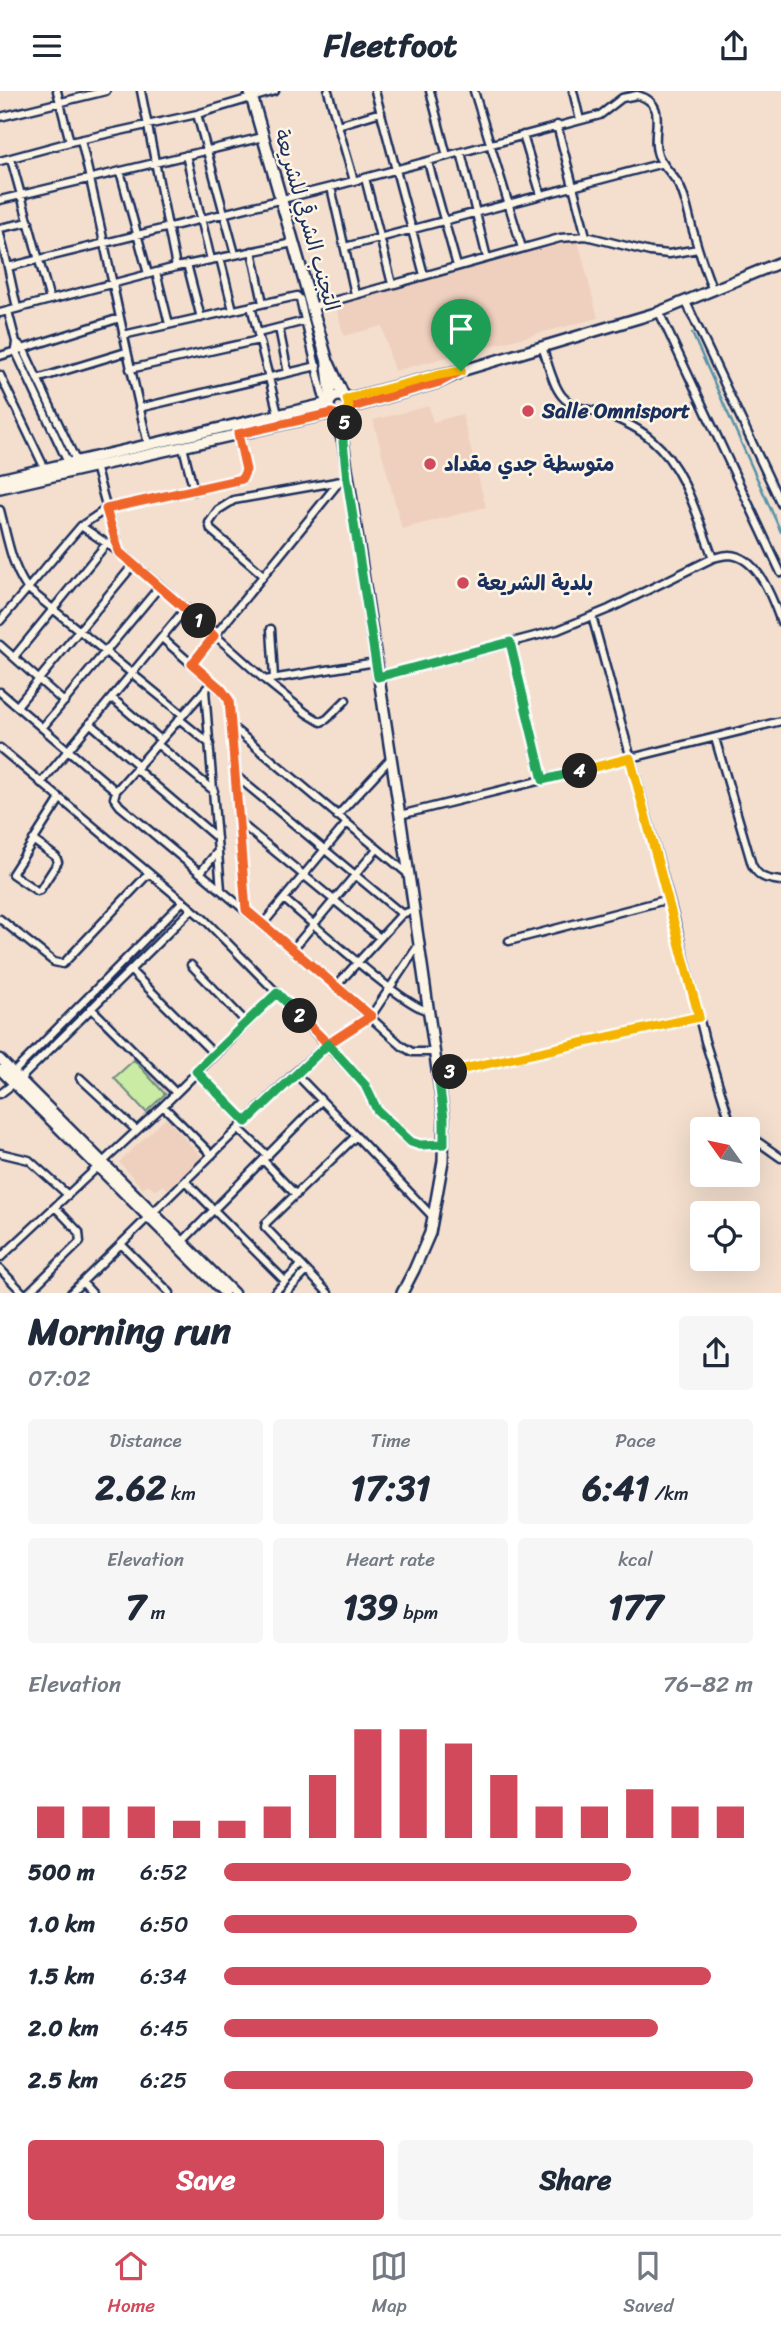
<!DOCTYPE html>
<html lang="en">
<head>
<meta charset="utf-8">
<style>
	:root { --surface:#fff; --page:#f6f6f7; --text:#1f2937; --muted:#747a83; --line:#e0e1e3; --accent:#d1495b }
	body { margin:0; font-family:Sriracha,"Playpen Sans Arabic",sans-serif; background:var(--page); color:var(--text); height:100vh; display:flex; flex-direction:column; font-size:26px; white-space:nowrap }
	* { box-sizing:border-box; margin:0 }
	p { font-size:23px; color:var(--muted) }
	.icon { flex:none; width:38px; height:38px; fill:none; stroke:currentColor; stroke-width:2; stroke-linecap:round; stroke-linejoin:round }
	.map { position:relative; height:1202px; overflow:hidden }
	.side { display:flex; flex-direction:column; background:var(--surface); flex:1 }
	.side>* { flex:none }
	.needle { width:46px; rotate:303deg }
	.buttons { position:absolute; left:690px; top:1026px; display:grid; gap:14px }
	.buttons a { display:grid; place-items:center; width:70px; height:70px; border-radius:7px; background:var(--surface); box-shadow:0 7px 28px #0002; font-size:35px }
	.pin { position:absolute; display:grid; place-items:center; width:60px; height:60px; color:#fff; margin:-72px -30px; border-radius:50% 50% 50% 0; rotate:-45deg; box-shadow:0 0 7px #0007 }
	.pin .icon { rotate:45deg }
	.km { position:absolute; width:35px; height:35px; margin:-18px; border-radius:50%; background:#222; color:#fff; font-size:19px; line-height:35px; text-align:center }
	.round { display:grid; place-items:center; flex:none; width:74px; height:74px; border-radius:7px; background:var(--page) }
	.head { display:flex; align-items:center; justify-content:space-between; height:119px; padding:0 28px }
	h1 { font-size:38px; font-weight:700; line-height:52px }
	.figures { display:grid; grid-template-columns:repeat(3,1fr); gap:10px; height:119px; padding:7px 28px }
	.figures div { display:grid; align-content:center; border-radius:7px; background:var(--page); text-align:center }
	.figures b { font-size:35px; font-weight:700 }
	.figures small { font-size:19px; font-weight:400 }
	.figures p { font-size:19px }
	.chart { height:196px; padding:14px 28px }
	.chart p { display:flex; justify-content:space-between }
	.chart svg { width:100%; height:126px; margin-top:7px; stroke:var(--accent); stroke-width:6 }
	.cta { display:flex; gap:14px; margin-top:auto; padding:14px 28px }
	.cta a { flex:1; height:80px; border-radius:7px; background:var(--accent); color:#fff; font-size:28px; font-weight:700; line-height:80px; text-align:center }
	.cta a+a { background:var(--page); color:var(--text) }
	ul { padding:0 28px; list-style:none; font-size:23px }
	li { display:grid; grid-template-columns:112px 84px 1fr; align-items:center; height:52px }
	li i { height:18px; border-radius:9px; background:var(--accent) }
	header { display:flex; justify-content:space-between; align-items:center; height:91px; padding:0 28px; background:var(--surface); font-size:32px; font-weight:700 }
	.dock { display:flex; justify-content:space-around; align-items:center; height:98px; border-top:2px solid var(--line); background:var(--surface); font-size:19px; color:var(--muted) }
	.dock a { display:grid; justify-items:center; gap:4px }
	.dock .on { color:var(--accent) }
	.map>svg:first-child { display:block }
	.built { fill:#efd0be }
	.green { fill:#c9eba4; stroke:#728d81; stroke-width:2 }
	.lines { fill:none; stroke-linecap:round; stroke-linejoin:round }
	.stream { stroke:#5993a8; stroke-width:2.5 }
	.minor-casing { stroke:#1b2f5e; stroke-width:11 }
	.tertiary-casing { stroke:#1b2f5e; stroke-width:13 }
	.secondary-casing { stroke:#1b2f5e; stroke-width:14 }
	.primary-casing { stroke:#1b2f5e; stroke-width:15 }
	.minor { stroke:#fcf5e5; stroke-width:6 }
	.tertiary { stroke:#fcf5e5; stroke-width:8 }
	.secondary { stroke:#fcf5e5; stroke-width:9 }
	.primary { stroke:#fcf5e5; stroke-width:10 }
	.split-1-casing { stroke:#fff; stroke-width:14 }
	.split-2-casing { stroke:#fff; stroke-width:14 }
	.split-3-casing { stroke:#fff; stroke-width:14 }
	.split-4-casing { stroke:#fff; stroke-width:14 }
	.split-5-casing { stroke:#fff; stroke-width:14 }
	.split-6-casing { stroke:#fff; stroke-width:14 }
	.split-1 { stroke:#f0652b; stroke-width:9 }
	.split-2 { stroke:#f0652b; stroke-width:9 }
	.split-3 { stroke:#22a559; stroke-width:9 }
	.split-4 { stroke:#f5b400; stroke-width:9 }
	.split-5 { stroke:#22a559; stroke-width:9 }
	.split-6 { stroke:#f5b400; stroke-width:9 }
	.poi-dot { fill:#d1495b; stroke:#fcf5e5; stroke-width:2.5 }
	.labels { text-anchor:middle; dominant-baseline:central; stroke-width:5; stroke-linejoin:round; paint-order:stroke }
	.street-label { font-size:21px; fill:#1b2f5e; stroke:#fcf5e5 }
	.poi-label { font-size:21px; font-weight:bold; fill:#1b2f5e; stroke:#fcf5e5; text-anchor:start }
</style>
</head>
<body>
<header><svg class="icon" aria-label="menu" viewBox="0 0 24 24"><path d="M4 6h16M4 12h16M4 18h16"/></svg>Fleetfoot<svg class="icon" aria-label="share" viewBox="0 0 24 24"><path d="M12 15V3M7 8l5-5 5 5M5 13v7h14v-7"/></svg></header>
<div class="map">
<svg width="781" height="1202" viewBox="0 0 781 1202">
	<rect width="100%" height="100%" fill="#f4dfce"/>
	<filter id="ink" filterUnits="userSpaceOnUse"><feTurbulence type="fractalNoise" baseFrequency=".0143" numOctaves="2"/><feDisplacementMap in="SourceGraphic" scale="14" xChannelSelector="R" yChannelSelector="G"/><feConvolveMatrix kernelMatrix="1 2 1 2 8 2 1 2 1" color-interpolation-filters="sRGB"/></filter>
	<g filter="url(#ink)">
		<path class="built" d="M 578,149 L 598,227 L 394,280 L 382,235 L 344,245 L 335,213 Z
			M 429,315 L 433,331 L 462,323 L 486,416 L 402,438 L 373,329 Z
			M 166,1027 L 202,1066 L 167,1098 L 163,1094 L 155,1100 L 148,1093 L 143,1098 L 119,1071 Z"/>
		<path class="green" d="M 134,969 L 165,1003 L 146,1021 L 114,987 Z"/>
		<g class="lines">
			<path class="stream" d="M 692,242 L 781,441"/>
			<defs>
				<path id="minor" d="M 57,0 L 70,51
					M 141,0 L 176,176
					M 328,0 L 354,90
					M 375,0 L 424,184
					M 430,0 L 447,65
					M 474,0 L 522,157
					M 573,0 L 580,29
					M 197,23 L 235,163
					M 0,26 L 106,0
					M 338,34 L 381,21
					M 557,34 L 586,145
					M 523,44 L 541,104
					M 81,49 C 105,150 124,252 148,353
					M 461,61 L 487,167
					M 186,64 L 211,169
					M 11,68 L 50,209
					M 0,70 L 70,51 L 197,23 L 275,0
					M 428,71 L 457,175
					M 120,80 L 148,183
					M 365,87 L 392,193
					M 331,96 L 355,203
					M 0,109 L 263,46
					M 0,137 L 29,131
					M 0,143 L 8,176
					M 345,156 L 663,72
					M 252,160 L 263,212
					M 220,167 L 233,219
					M 187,173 L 201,227
					M 156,181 L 169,233
					M 686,211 L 781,413
					M 251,215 L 278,323
					M 312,216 L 560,147 L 586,145 L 650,161 L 669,163 L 698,158
					M 17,217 L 8,176 L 331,96 L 600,24 L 622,7 L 637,4 C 671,13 649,42 658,64 C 663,76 674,84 680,96 C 687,110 689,128 694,143 C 699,163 706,181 713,200
					M 8,220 L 16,251 L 15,259 L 70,376
					M 659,221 L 781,482
					M 0,222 L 176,176 L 293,152
					M 279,237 L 288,282
					M 258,242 L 305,230
					M 123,244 L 297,205 L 300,208 L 325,313
					M 16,251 L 23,257 L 78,374
					M 542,256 C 548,271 552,293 562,305 C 574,319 590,318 605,323 C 621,329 640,338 652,349 C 685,377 698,428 713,467 C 718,466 724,464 729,464 C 758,465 773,509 781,531
					M 0,265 L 120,227
					M 130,278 L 259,249
					M 0,284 L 45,378
					M 37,288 L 126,261
					M 139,317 L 317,275
					M 183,356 L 194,400
					M 95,375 L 119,461
					M 0,419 C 7,445 11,474 27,497 L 183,624
					M 81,435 L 119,461 L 160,495 L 265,589 L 376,571
					M 263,484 L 211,439 L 209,432 L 218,419 L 234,409 L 347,389
					M 592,525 L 678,840 L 705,950 L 729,1027 L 740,1038
					M 0,530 L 81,435 L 106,418 L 242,388 L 246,379 L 238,343
					M 271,538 L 274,587
					M 162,547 L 221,599 L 229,609 L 246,819
					M 510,551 L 543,689
					M 0,554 L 64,611
					M 14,566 L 107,452
					M 192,573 L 339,391
					M 378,586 L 558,539 L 609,518 L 713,467
					M 265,589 L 306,622 L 321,631 L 327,628 L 346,609
					M 205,599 L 221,799
					M 0,601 L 116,700 L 114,707 L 120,715 L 336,895 L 402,955 L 412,961 L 434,961
					M 112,607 L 161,649
					M 17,615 L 134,473
					M 179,628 L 210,653
					M 90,632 L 139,675
					M 231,635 L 408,783
					M 42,637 L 160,495
					M 715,647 L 752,774 C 759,787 766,788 781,790
					M 157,653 L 214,700
					M 0,657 L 205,829 L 277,902 L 163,1015 L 0,1167
					M 136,678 L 217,747
					M 235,684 L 402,823
					M 41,692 L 186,517
					M 116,700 L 212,591
					M 400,724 L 781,630
					M 337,725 L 391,667
					M 239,731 L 380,847
					M 33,749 L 56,766 L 58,771 L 40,799 L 37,800 L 12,783 L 60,708
					M 200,782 L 218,760
					M 284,808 C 309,829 405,917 429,920
					M 0,828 L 54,871 L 63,873 L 149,782
					M 263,833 L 346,733
					M 509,850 L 669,808
					M 293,858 L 377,758
					M 191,874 L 246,931
					M 130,879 L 214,963
					M 336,895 L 402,823 L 414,819
					M 277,902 L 365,994 L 377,1019 L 411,1051 L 420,1054 L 444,1053
					M 91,917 L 175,1001
					M 196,980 L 245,1031
					M 295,982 L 328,953 L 371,925 L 418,855
					M 11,984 L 183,810
					M 438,984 L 699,926
					M 80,987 L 136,1039
					M 0,1003 L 21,987 L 192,818
					M 163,1015 L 212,1064
					M 239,1038 L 268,1065
					M 747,1043 L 781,1067
					M 356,1045 L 433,1126
					M 0,1062 L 29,1069 L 68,1104
					M 263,1069 L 296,1104
					M 185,1090 L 285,1190
					M 183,1150 L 321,1010
					M 121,1153 L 170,1202
					M 0,1178 L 23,1202
					M 82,1191 L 92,1202
					M 28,1202 L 80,1151 L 79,1141 L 55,1116
					M 71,1202 L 295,982 L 356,1045 L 266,1132 L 265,1136 L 328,1202
					M 274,1202 L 301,1174
					M 286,1202 L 307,1180"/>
				<path id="tertiary" d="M 0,968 L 234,1202
					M 0,979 L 224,1202"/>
				<path id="secondary" d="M329 315a10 10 0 1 1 20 0a10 10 0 1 1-20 0Z
					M 347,308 L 439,284 L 461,280 L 659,221 L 781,171
					M 349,317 L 440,291 L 457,283
					M 334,324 L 343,351 L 409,784 L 444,1027 L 443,1070 L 433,1126 L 430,1142 L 414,1179 L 402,1202
					M 0,388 L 329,312
					M 0,397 L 332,322"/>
				<path id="primary" d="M 250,0 L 327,269 L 331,308
					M 329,273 L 344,306"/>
			</defs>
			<use href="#minor" class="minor-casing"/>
			<use href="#tertiary" class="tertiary-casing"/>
			<use href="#secondary" class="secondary-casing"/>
			<use href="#primary" class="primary-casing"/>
			<use href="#minor" class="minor"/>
			<use href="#tertiary" class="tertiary"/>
			<use href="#secondary" class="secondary"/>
			<use href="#primary" class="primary"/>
		</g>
	</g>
	<g class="lines" filter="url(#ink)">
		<defs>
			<path id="split-1" d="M 199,530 L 119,461 L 106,418 L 242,388 L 246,379 L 238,343 L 332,322 L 341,325 L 349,317 L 440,291 L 461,280"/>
			<path id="split-2" d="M 199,530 L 214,545 L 192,573 L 221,598 L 229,609 L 246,819 L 371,925 L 328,953 L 300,925"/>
			<path id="split-3" d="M 300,925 L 277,902 L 196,980 L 246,1031 L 328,953 L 365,994 L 377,1019 L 411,1051 L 420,1054 L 444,1053 L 444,1027 L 438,984 L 450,981"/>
			<path id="split-4" d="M 450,981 L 699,926 L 630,667 L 580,680"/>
			<path id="split-5" d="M 345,332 L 343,351 L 347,388 L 378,586 L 510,551 L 543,689 L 580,680"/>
			<path id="split-6" d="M 345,332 L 349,315 L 347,308 L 439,284 L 461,280"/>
		</defs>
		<use href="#split-1" class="split-1-casing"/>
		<use href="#split-2" class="split-2-casing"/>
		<use href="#split-3" class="split-3-casing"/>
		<use href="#split-4" class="split-4-casing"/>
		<use href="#split-5" class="split-5-casing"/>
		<use href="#split-6" class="split-6-casing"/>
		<use href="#split-1" class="split-1"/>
		<use href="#split-2" class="split-2"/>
		<use href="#split-3" class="split-3"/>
		<use href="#split-4" class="split-4"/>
		<use href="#split-5" class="split-5"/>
		<use href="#split-6" class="split-6"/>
	</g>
	<g class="poi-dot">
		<circle cx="528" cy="320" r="7"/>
		<circle cx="430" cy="373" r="7"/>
		<circle cx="463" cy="492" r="7"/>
	</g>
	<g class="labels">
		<g class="street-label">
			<text transform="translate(307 129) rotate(74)">التجنب الشرقي للشريعة</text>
		</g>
		<g class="poi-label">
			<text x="542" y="320">Salle Omnisport</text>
			<text x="444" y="373">متوسطة جدي مقداد</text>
			<text x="477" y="492">بلدية الشريعة</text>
		</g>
	</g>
</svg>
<div class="buttons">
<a><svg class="needle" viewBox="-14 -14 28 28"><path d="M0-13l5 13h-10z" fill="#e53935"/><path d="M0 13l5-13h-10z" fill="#747a83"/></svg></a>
<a><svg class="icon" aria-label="locate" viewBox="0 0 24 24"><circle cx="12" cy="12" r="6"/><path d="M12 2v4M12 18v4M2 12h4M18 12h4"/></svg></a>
</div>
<div class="pin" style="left:461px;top:280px;background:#1e9e55"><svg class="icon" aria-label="arrive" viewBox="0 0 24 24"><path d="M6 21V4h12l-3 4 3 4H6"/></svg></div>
<b class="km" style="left:199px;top:530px">1</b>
<b class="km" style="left:300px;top:925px">2</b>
<b class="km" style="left:450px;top:981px">3</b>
<b class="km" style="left:580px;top:680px">4</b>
<b class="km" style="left:345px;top:332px">5</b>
</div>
<section class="side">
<div class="head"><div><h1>Morning run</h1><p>07:02</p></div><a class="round"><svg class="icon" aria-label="share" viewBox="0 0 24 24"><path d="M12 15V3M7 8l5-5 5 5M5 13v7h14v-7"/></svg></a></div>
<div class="figures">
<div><p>Distance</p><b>2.62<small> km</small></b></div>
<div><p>Time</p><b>17:31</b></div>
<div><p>Pace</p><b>6:41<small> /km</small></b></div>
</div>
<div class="figures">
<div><p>Elevation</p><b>7<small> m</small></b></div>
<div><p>Heart rate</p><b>139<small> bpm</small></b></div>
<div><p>kcal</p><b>177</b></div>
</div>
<div class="chart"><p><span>Elevation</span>76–82 m</p>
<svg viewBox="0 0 160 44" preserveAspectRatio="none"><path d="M5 44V33M15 44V33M25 44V33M35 44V38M45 44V38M55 44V33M65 44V22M75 44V6M85 44V6M95 44V11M105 44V22M115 44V33M125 44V33M135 44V27M145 44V33M155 44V33"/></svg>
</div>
<ul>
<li><b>500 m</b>6:52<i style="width:77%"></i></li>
<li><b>1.0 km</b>6:50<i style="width:78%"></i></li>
<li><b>1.5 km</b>6:34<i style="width:92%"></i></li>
<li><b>2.0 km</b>6:45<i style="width:82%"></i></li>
<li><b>2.5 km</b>6:25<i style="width:100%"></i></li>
</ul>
<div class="cta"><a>Save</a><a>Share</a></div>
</section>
<nav class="dock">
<a class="on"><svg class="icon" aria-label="home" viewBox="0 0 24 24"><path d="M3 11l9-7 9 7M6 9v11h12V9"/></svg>Home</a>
<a><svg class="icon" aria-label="map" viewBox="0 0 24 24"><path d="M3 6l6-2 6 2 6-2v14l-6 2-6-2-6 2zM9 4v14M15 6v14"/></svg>Map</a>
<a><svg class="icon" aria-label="saved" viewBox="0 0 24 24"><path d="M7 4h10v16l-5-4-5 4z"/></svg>Saved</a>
</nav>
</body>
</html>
